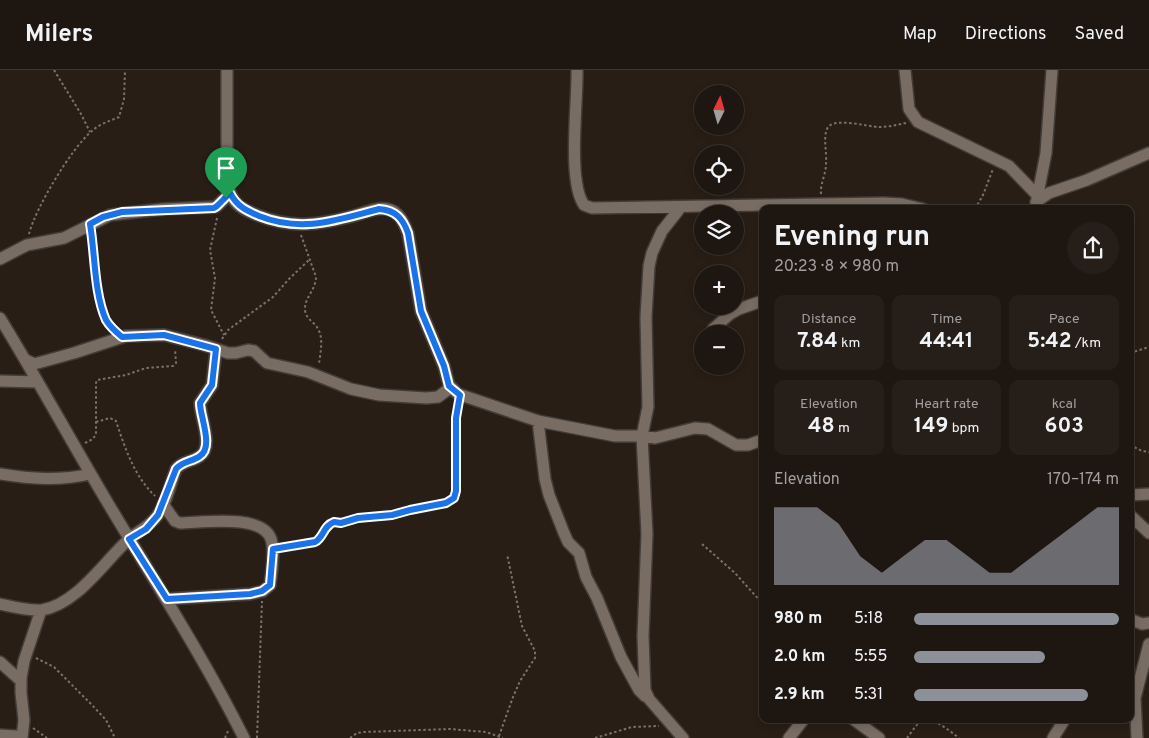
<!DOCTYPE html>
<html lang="en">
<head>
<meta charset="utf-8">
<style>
	:root { --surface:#1e1610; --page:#261f19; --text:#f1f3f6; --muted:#a19f9f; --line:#3c3530; --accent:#8c9099 }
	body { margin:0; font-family:Overpass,sans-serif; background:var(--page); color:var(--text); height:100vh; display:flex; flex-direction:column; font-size:19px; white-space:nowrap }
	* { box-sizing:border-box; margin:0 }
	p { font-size:16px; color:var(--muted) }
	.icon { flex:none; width:28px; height:28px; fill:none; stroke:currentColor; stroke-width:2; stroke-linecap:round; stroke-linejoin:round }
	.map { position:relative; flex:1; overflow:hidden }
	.side { position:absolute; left:759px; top:135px; width:375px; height:518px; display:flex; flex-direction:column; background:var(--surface); border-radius:10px; box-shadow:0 2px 8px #0003,0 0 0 1px var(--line) }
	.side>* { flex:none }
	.needle { width:32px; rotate:5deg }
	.buttons { position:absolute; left:694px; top:15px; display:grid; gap:10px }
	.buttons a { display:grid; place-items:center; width:50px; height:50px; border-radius:50%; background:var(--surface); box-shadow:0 2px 8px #0003,0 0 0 1px var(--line); font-size:25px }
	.pin { position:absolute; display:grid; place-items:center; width:42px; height:42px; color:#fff; margin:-51px -21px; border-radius:50% 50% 50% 0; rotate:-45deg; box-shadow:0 0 5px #0007 }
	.pin .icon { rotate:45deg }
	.round { display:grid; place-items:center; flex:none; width:52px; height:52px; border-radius:26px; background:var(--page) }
	.overview { display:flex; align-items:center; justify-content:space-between; height:85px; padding:0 15px }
	h1 { font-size:28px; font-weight:700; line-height:38px }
	.figures { display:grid; grid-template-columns:repeat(3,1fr); gap:8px; height:85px; padding:5px 15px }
	.figures div { display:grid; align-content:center; border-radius:10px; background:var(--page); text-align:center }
	.figures b { font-size:21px; font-weight:700 }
	.figures small { font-size:14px; font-weight:400 }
	.figures p { font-size:14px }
	.chart { height:140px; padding:10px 15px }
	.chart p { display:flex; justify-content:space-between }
	.chart svg { width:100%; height:90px; margin-top:5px; fill:var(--accent); opacity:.7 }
	ul { padding:0 15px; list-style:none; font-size:16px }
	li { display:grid; grid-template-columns:80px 60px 1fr; align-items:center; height:38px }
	li i { height:12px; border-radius:6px; background:var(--accent) }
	header { display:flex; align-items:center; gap:30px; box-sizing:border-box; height:70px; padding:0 25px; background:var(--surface); border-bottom:1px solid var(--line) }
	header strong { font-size:24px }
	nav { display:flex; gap:28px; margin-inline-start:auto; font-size:18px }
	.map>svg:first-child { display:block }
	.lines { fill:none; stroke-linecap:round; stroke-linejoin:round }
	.minor-casing { stroke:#433b36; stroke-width:14 }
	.path { stroke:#7b726b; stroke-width:2; stroke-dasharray:2.5 2.5; stroke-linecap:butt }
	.minor { stroke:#796c63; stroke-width:11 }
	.route-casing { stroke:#fff; stroke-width:10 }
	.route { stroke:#1a73e8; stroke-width:6 }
</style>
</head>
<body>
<header>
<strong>Milers</strong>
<nav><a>Map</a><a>Directions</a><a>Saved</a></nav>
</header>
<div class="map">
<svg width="1149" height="668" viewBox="0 0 1149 668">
	<rect width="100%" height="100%" fill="#281e16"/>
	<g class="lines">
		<defs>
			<path id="minor" d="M 227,0 C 227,28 227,56 227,83 C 228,96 226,113 231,125 C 236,137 246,140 257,145 C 292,159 318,155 353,146 C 364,143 376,137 387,139 C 399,141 404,153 408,163 L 421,241 L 444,296 L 449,315 L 458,324 L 538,351 L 615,366 L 642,366 L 655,368 L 695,358 L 708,359 L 736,375 L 748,375 L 762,370
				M 577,0 C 578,30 567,111 584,135 L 592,138 L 884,133 L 902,134 L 923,139
				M 905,0 L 909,39 L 918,52 L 1009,96 L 1037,125
				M 1036,132 L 1049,123 L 1087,110 L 1149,83
				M 681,137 L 662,161 L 652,183 L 649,196 L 646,247 L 648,337 L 642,366 L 647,464 L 643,566 L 645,620 L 649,629 L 683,668
				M 1035,139 L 1046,83 L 1052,0
				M 0,189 L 27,175 L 64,168 L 110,145 L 163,139 L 214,137 L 217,136 L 230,123
				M 0,248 C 38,310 72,373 109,435 C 155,512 204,588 244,668
				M 713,259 L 730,244 L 739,239 L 762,231
				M 26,290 L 34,294 L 74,283 L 126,266 L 164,265 L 204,275 L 228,283 L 236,283 L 248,280 L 254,281 L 267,293 L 308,302 L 351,319 L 379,325 L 426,328 L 438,327 L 450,318
				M 0,311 L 38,312
				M 538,351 L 545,409 L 549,425 L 564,463 L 568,472 L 579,483 L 586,507 L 597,528 L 621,587 L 639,620 L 645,626
				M 0,404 C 31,409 60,411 90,404
				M 1130,425 L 1149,424
				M 163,434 L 175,451 L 180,453 C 200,453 262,443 271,469 C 275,482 272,502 270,515 L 263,521 L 250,524 L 167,529
				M 1130,445 L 1149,463
				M 0,534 C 13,537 29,541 42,540 C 77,534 104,492 128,470 C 138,461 149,457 157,446 C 167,433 170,414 176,399 C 182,391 192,392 200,386 C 214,377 200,347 200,333 L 212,315 L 216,279
				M 1130,549 L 1142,554 L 1149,553
				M 0,592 L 21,611
				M 853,649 L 879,668
				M 0,665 L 16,666
				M 22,668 L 24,650 L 21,623 L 21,608 L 24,591 L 41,540
				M 789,668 L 804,649
				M 1053,668 L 1065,649
				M 1137,668 L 1135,628 L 1149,574"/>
		</defs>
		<use href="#minor" class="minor-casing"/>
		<path class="path" d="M 54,0 L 81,44 L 90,62
			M 821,124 C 820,114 826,104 826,94 C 827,83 823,68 827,59 C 832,46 868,57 879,57 C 888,57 897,55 906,53
			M 975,139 L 983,125 L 993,99
			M 217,148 L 210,180 L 215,208 L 211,240 L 224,265
			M 29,164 C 35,139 72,77 92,61 C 99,54 110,51 119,47 L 124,29 L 125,0
			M 92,165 C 96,195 93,234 112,259
			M 301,165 L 316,207 C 316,220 304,228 305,240 C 306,250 315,252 318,259 C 324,269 320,284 319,294
			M 222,269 L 228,260 L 273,227 L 289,209 L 310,189
			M 1130,283 L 1149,277
			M 96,352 L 110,348 L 116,351 C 125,378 134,406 155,426
			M 85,373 L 93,369 L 96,364 L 96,313 L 97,310 L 126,305 L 146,298 L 173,296 L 176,293 L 175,279
			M 1130,375 L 1142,381 L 1149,382
			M 702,474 L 735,503 L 762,533
			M 283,478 L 315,472 C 324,467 323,455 334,452 L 341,453 L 358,448 L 392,445 L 410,440 L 447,433 L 454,428 L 457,421 L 457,348 L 458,335
			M 36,588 L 54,597 L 92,635 L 106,650 L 115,668
			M 33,658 L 47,668
			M 499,666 L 513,627 L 520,611 L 535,588 L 535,581 L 522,556 L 507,484
			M 225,668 L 228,661
			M 257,668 L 262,531
			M 350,668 L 357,663 L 364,662 L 450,659 L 486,662 L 503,668
			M 595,668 L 632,657 L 659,656
			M 907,668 C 911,663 915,656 920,652 C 929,643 951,662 959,668"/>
		<use href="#minor" class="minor"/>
	</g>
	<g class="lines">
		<defs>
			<path id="route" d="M 230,123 C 237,136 245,140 259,146 C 302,163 337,150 379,139 C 396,140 403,149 408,163 L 421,241 L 444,296 L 449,316 L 460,325 L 456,348 L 456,421 L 454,428 L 446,433 L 410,440 L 392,445 L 358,448 L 341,453 L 334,452 C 323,456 324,467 315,472 L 273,479 L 270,515 L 262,521 L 250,524 L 167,529 L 129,469 L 146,459 L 158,445 L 176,399 C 182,391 192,392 200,386 C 214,377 200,347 200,333 L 212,315 L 216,279 L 164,265 L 122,267 C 116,262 110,257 106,250 C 94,223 95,183 90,154 L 103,147 L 122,142 L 214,138 L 217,136 Z"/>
		</defs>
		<use href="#route" class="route-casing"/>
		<use href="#route" class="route"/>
	</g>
</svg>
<div class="buttons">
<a><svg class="needle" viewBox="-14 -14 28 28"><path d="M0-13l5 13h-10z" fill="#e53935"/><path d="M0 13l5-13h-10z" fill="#a19f9f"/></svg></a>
<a><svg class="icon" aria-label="locate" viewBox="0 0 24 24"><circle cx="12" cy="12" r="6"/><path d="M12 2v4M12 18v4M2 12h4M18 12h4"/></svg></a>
<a><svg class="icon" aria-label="layers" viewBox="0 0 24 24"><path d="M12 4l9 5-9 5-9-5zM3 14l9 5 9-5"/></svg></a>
<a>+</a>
<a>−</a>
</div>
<div class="pin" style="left:226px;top:128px;background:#1e9e55"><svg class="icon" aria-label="arrive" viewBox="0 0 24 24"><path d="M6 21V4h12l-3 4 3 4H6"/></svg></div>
<section class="side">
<div class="overview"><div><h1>Evening run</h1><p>20:23 · 8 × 980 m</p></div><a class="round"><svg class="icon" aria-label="share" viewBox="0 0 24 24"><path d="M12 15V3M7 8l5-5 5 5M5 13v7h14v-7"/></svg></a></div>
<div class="figures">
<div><p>Distance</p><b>7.84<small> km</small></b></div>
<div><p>Time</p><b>44:41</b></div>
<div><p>Pace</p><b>5:42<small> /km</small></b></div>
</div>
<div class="figures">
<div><p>Elevation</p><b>48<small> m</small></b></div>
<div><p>Heart rate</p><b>149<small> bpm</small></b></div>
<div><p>kcal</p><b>603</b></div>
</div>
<div class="chart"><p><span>Elevation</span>170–174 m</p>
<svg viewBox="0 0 160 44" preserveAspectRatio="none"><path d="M0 44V6L10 6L20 6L30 14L40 30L50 38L60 30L70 22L80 22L90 30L100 38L110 38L120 30L130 22L140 14L150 6L160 6V44z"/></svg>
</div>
<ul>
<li><b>980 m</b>5:18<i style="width:100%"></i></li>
<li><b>2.0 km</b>5:55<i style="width:64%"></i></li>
<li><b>2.9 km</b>5:31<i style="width:85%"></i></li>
</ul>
</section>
</div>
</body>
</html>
